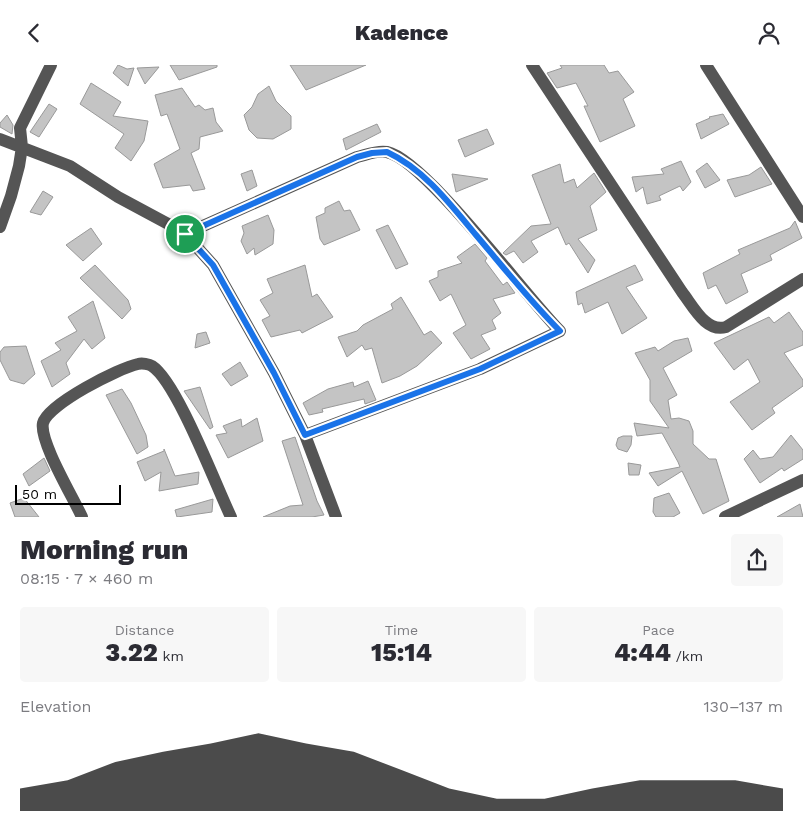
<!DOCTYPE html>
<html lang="en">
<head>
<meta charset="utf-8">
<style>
	:root { --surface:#fff; --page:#f7f7f7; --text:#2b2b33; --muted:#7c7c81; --accent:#000 }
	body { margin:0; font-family:"Work Sans",sans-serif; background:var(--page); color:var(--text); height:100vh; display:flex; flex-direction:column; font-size:19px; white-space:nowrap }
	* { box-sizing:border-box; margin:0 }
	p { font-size:16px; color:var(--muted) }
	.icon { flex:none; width:28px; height:28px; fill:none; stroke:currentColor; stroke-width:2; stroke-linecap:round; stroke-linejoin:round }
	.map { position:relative; height:452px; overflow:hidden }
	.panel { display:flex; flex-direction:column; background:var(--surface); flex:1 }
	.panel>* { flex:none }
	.scale { position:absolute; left:15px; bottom:12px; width:106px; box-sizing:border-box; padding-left:5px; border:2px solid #000; border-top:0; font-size:14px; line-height:18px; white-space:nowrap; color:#000; -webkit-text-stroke:4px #fff; paint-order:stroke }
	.pin { position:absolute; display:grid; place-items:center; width:42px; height:42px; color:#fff; margin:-21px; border:2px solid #fff; border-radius:50%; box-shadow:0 1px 5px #0007 }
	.round { display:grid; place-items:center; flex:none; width:52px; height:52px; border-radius:5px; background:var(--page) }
	.head { display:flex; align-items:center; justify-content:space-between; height:85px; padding:0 20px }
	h1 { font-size:28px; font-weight:800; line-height:38px }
	.figures { display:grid; grid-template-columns:repeat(3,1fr); gap:8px; height:85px; padding:5px 20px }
	.figures div { display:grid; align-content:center; border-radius:5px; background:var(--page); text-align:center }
	.figures b { font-size:25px; font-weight:800 }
	.figures small { font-size:14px; font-weight:400 }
	.figures p { font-size:14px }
	.chart { height:140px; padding:10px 20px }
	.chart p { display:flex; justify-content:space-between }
	.chart svg { width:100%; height:90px; margin-top:5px; fill:var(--accent); opacity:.7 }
	header { display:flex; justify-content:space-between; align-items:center; height:65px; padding:0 20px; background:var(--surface); font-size:22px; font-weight:800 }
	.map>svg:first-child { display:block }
	.building { fill:#c4c4c4; stroke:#999 }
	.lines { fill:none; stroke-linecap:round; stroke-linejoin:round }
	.minor { stroke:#555; stroke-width:12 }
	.route-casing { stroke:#fff; stroke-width:10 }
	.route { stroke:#1a73e8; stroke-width:6 }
</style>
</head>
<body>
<header><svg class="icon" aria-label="back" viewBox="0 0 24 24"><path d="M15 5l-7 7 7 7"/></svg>Kadence<svg class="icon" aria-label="person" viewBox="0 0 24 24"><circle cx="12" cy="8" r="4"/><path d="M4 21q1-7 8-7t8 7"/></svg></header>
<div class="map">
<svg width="803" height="452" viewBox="0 0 803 452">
	<rect width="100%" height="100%" fill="#fff"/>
	<path class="building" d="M 118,0 L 127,4 L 134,3 L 128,21 L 113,8 Z
		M 170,0 L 217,0 L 217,2 L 179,15 Z
		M 290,0 L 366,0 L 306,25 Z
		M 560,0 L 604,0 L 609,8 L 618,6 L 634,27 L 623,34 L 635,61 L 600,77 L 584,41 L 588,41 L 576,18 L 557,23 L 547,8 L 562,3 Z
		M 159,2 L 145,19 L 137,3 Z
		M 91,18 L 121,37 L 113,51 L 148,56 L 144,76 L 131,96 L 115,83 L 124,69 L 80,39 Z
		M 269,21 L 276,36 L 291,51 L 291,64 L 273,74 L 257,73 L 249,65 L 244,50 L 252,42 L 258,29 Z
		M 182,23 L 195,42 L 199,40 L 205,45 L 213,43 L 216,57 L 223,66 L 200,72 L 199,84 L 191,88 L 205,124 L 193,126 L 190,120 L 163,123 L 154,99 L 180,84 L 167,49 L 161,51 L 155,30 Z
		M 49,39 L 57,44 L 39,72 L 30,67 Z
		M 723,49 L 729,59 L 701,74 L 696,59 L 710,53 L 709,52 Z
		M 7,50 L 13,60 L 12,69 L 0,62 L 0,58 Z
		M 377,59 L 381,67 L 346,85 L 343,74 Z
		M 487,64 L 494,79 L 465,92 L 458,75 Z
		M 681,96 L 691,117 L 683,126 L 680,121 L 659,131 L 661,135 L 647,139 L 643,122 L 636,127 L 632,112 L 664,109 L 661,104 Z
		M 707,98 L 720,115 L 705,123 L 696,106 Z
		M 560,99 L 564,118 L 574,114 L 577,123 L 594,108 L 606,127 L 590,141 L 597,165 L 578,174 L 595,195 L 588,208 L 569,178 L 566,180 L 558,162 L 531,176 L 538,187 L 523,198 L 514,186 L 506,190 L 503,188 L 531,161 L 551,159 L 532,110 Z
		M 761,102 L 772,119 L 735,132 L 727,115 L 749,110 Z
		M 252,105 L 257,121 L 247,126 L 241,109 Z
		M 452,109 L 488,114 L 456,127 Z
		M 43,126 L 53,132 L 41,150 L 30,147 Z
		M 339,136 L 344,146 L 350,145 L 360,165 L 324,180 L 320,174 L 316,152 L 325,148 L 325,143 Z
		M 268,150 L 274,165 L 273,179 L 255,190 L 254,183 L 247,189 L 241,176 L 244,168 L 242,161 Z
		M 795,156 L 802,173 L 770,190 L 772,195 L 741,209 L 748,227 L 726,239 L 716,220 L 708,224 L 703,208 L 740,189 L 738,185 L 790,163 Z
		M 388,160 L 408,199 L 396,204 L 376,165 Z
		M 91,163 L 102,179 L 83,196 L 66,180 Z
		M 475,179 L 487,193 L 485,196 L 503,220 L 507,217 L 515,228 L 493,234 L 501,248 L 492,255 L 496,264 L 481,270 L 490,284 L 471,294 L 453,268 L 466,260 L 451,229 L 440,236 L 429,216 L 438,212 L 438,206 L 462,198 L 457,192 Z
		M 95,200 L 128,235 L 131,244 L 122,254 L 80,213 Z
		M 305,200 L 312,232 L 317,229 L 333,252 L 302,268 L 300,265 L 271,272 L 262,255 L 270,251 L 260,235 L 273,228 L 267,214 Z
		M 635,200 L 643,215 L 626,222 L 647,253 L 622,269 L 608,237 L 585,248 L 582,238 L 578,240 L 576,227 Z
		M 401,232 L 424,270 L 431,266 L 442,278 L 417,301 L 400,311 L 382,318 L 372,283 L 365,285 L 362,280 L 347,292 L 338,272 L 357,266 L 363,260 L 393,244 L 391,239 Z
		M 93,236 L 105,273 L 92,284 L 84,274 L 66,298 L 70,309 L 52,322 L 41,296 L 61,285 L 55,278 L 77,266 L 68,252 Z
		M 789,247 L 803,267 L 803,280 L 784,288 L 803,315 L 803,321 L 772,343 L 775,348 L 752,365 L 730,337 L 760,317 L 748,294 L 734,305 L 714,278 L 769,252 L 774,258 Z
		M 206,267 L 210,278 L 195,283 L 197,269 Z
		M 688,273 L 692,286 L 663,303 L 677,330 L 668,335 L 671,354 L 679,353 L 689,356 L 693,366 L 693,379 L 709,394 L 716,394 L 729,436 L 703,449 L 682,406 L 658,421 L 649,408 L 680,402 L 678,397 L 662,368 L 637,371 L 634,358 L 669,363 L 650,336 L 650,315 L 635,288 L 655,282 L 658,286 L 674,276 Z
		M 26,281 L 35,309 L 24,319 L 10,315 L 0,295 L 0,287 L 4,282 Z
		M 240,297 L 248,311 L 231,321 L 222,309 Z
		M 368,316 L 376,335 L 365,339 L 364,334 L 322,344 L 323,347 L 309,350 L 303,338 L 328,324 L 353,317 L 354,322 Z
		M 200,322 L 213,362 L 210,364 L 184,326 Z
		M 122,324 L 131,338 L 146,370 L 148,382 L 137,389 L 106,330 Z
		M 257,353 L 263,376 L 228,393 L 216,370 L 227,368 L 223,361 L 241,354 L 242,362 Z
		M 791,370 L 803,385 L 803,394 L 784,406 L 782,403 L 760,418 L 744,394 L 753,385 L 760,394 L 773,392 Z
		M 623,371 L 632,371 L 631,380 L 627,387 L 618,384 L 616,380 L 618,373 Z
		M 295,372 L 317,436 L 324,450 L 312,452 L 263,452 L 290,441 L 303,440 L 282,376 Z
		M 164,384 L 175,411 L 199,407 L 198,419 L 159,426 L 161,407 L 145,416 L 137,397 L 164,386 Z
		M 44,393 L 50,406 L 29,421 L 23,409 Z
		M 628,398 L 641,400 L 639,410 L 629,410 Z
		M 669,428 L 680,448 L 673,452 L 656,452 L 653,447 L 654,433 Z
		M 24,433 L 39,452 L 15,452 L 10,438 Z
		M 213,434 L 212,447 L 177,452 L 175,445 Z
		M 800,439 L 803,452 L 777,452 Z"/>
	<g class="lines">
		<path class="minor" d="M 532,0 L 682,227 C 693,241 706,268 726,262 L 803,214
			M 706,0 L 803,152
			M 0,74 L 70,101 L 118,132 L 172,161 L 185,169 L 213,200 L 274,308 L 305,370 L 336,452
			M 0,162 L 11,131 L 19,101 L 22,82 L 20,63 L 51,0
			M 185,169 L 357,92 C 366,90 377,85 387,87 C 425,95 526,232 560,266 L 480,304 L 305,370
			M 82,452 C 73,432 39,376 43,358 C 48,339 119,303 138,299 C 142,298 149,299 152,301 C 177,317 216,421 231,452
			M 725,452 L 803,415"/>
	</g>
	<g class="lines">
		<defs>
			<path id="route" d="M 387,87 C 424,104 451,140 476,170 C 504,203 530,236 560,266 L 480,304 L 305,370 L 274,308 L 213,200 L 185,169 L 357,92 L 372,88 Z"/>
		</defs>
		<use href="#route" class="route-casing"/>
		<use href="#route" class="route"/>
	</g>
</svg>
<div class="scale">50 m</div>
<div class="pin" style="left:185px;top:169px;background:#1e9e55"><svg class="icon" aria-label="arrive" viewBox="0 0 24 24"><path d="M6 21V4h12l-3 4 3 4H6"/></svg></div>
</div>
<section class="panel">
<div class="head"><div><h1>Morning run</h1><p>08:15 · 7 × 460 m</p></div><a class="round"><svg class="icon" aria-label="share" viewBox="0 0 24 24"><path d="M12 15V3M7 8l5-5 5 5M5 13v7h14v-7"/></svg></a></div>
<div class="figures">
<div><p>Distance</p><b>3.22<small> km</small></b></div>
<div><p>Time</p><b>15:14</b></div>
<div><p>Pace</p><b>4:44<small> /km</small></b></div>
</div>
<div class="chart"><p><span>Elevation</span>130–137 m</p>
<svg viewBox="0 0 160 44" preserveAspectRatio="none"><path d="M0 44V33L10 29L20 20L30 15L40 11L50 6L60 11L70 15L80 24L90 33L100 38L110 38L120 33L130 29L140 29L150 29L160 33V44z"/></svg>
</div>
</section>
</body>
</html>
